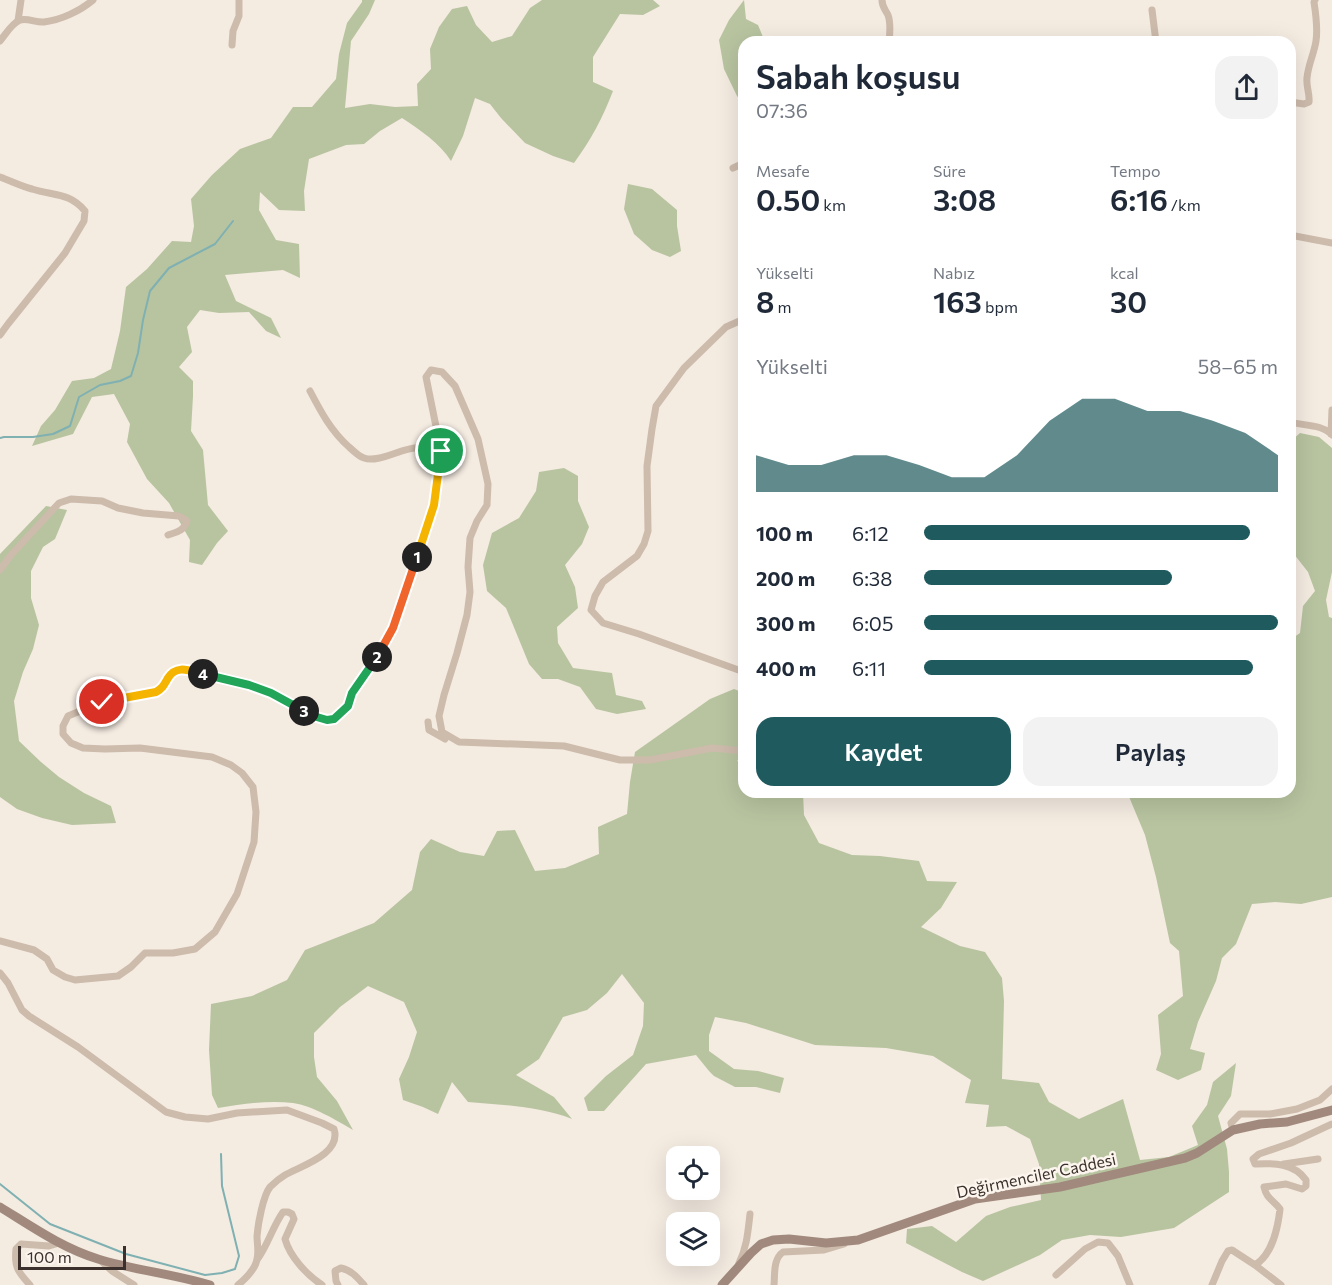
<!DOCTYPE html>
<html lang="tr">
<head>
<meta charset="utf-8">
<style>
	:root { --surface:#fff; --page:#f2f2f3; --text:#1f2937; --muted:#747a83; --accent:#1f5a5e }
	body { margin:0; font-family:Commissioner,sans-serif; background:var(--page); color:var(--text); height:100vh; display:flex; flex-direction:column; font-size:22px; white-space:nowrap }
	* { box-sizing:border-box; margin:0 }
	p { font-size:20px; color:var(--muted) }
	.icon { flex:none; width:33px; height:33px; fill:none; stroke:currentColor; stroke-width:2; stroke-linecap:round; stroke-linejoin:round }
	.map { position:relative; flex:1; overflow:hidden }
	.side { position:absolute; left:738px; top:36px; width:558px; height:762px; display:flex; flex-direction:column; background:var(--surface); border-radius:18px; box-shadow:0 6px 24px #0002 }
	.side>* { flex:none }
	.tools { position:absolute; left:666px; top:1146px; display:grid; gap:12px }
	.tools a { display:grid; place-items:center; width:54px; height:54px; border-radius:12px; background:var(--surface); box-shadow:0 6px 24px #0002; font-size:30px }
	.scale { position:absolute; left:18px; bottom:15px; width:108px; box-sizing:border-box; padding-left:6px; border:3px solid #3b302b; border-top:0; font-size:16px; line-height:21px; white-space:nowrap; color:#3b302b; -webkit-text-stroke:4px #fbf5ee; paint-order:stroke }
	.pin { position:absolute; display:grid; place-items:center; width:51px; height:51px; color:#fff; margin:-26px; border:3px solid #fff; border-radius:50%; box-shadow:0 2px 6px #0007 }
	.km { position:absolute; width:30px; height:30px; margin:-15px; border-radius:50%; background:#222; color:#fff; font-size:16px; line-height:30px; text-align:center }
	.round { display:grid; place-items:center; flex:none; width:63px; height:63px; border-radius:18px; background:var(--page) }
	.summary { display:flex; align-items:center; justify-content:space-between; height:102px; padding:0 18px }
	h1 { font-size:33px; font-weight:600; line-height:45px }
	.stats { display:grid; grid-template-columns:repeat(3,1fr); gap:9px; height:102px; padding:6px 18px }
	.stats div { display:grid; align-content:center }
	.stats b { font-size:30px; font-weight:600 }
	.stats small { font-size:16px; font-weight:400 }
	.stats p { font-size:16px }
	.chart { height:168px; padding:12px 18px }
	.chart p { display:flex; justify-content:space-between }
	.chart svg { width:100%; height:108px; margin-top:6px; fill:var(--accent); opacity:.7 }
	.primary-button { display:flex; gap:12px; margin-top:auto; padding:12px 18px }
	.primary-button a { flex:1; height:69px; border-radius:18px; background:var(--accent); color:#fff; font-size:24px; font-weight:600; line-height:69px; text-align:center }
	.primary-button a+a { background:var(--page); color:var(--text) }
	ul { padding:0 18px; list-style:none; font-size:20px }
	li { display:grid; grid-template-columns:96px 72px 1fr; align-items:center; height:45px }
	li i { height:15px; border-radius:8px; background:var(--accent) }
	.map>svg:first-child { display:block }
	.green { fill:#b8c4a0 }
	.lines { fill:none; stroke-linecap:round; stroke-linejoin:round }
	.stream { stroke:#7fb0b2; stroke-width:2 }
	.minor { stroke:#cdbbac; stroke-width:7 }
	.secondary { stroke:#a18a7d; stroke-width:9 }
	.split-1-casing { stroke:#fff; stroke-width:12 }
	.split-2-casing { stroke:#fff; stroke-width:12 }
	.split-3-casing { stroke:#fff; stroke-width:12 }
	.split-4-casing { stroke:#fff; stroke-width:12 }
	.split-5-casing { stroke:#fff; stroke-width:12 }
	.split-1 { stroke:#f5b400; stroke-width:8 }
	.split-2 { stroke:#f0652b; stroke-width:8 }
	.split-3 { stroke:#22a559; stroke-width:8 }
	.split-4 { stroke:#22a559; stroke-width:8 }
	.split-5 { stroke:#f5b400; stroke-width:8 }
	.labels { text-anchor:middle; dominant-baseline:central; stroke-width:5; stroke-linejoin:round; paint-order:stroke }
	.street-label { font-size:16px; fill:#3b302b; stroke:#fbf5ee }
</style>
</head>
<body>
<div class="map">
<svg width="1332" height="1285" viewBox="0 0 1332 1285">
	<rect width="100%" height="100%" fill="#f4ebe1"/>
	<path class="green" d="M 362,0 L 375,0 L 369,14 L 351,41 L 345,108 L 370,104 L 395,107 L 418,106 L 417,84 L 431,69 L 430,49 L 439,27 L 452,9 L 467,6 L 476,25 L 492,42 L 512,36 L 530,8 L 542,0 L 653,0 L 660,6 L 643,15 L 620,14 L 593,57 L 593,82 L 613,91 C 603,117 591,140 574,163 L 553,156 L 525,143 L 501,118 L 490,104 L 475,98 L 463,136 L 451,161 C 440,143 420,130 402,118 L 380,131 L 364,144 L 346,145 L 309,159 L 304,191 L 305,211 L 279,210 L 260,192 L 259,210 L 276,240 L 299,244 L 300,278 L 283,270 L 225,275 L 236,301 L 271,318 L 281,338 L 266,331 L 249,312 L 219,313 L 200,310 L 187,327 L 192,352 L 179,367 L 193,381 L 193,396 L 191,431 L 203,450 L 208,505 L 228,531 L 217,543 L 202,565 L 189,562 L 190,540 L 169,503 L 147,479 L 127,442 L 130,424 L 114,394 L 92,397 L 73,434 L 32,446 L 41,426 L 55,410 L 72,381 L 94,378 L 111,369 L 120,331 L 126,287 L 147,269 L 172,241 L 191,242 L 194,226 L 191,199 L 212,175 L 240,149 L 271,138 L 293,107 L 312,107 L 336,79 L 339,54 L 347,23 L 362,2 Z
		M 744,0 L 746,19 L 758,25 L 765,42 L 744,42 L 744,104 L 737,96 L 724,69 L 719,40 L 729,20 Z
		M 628,184 L 652,189 L 677,210 L 677,226 L 681,251 L 670,257 L 652,250 L 634,234 L 624,209 Z
		M 1300,433 L 1319,437 L 1332,448 L 1332,572 L 1326,600 L 1329,617 L 1332,618 L 1332,897 L 1301,904 L 1275,902 L 1252,904 L 1236,944 L 1222,958 L 1216,981 L 1198,1022 L 1190,1049 L 1205,1053 L 1201,1070 L 1178,1080 L 1156,1070 L 1161,1054 L 1158,1015 L 1183,996 L 1179,951 L 1170,943 L 1156,877 L 1145,835 L 1127,792 L 1290,792 L 1290,640 L 1300,633 L 1303,606 L 1315,591 L 1308,572 L 1290,549 L 1290,442 Z
		M 564,468 L 578,476 L 578,501 L 589,527 L 582,544 L 565,565 L 575,587 L 578,608 L 557,627 L 558,643 L 573,668 L 612,673 L 616,695 L 642,701 L 646,709 L 617,714 L 596,709 L 580,687 L 558,679 L 542,679 L 529,664 L 506,608 L 487,591 L 483,565 L 492,533 L 519,518 L 536,491 L 539,472 Z
		M 46,506 L 67,510 L 55,539 L 43,547 L 31,571 L 31,598 L 39,625 L 33,649 L 23,672 L 14,701 L 19,741 L 41,762 L 59,777 L 84,793 L 111,806 L 116,823 L 72,825 L 42,818 L 17,809 L 0,797 L 0,554 Z
		M 734,689 L 744,693 L 744,754 L 737,761 L 744,763 L 744,792 L 803,792 L 804,815 L 819,843 L 852,855 L 880,856 L 919,861 L 927,881 L 957,882 L 941,908 L 921,927 L 960,946 L 985,952 L 1002,978 L 1004,1001 L 1002,1079 L 1039,1083 L 1049,1102 L 1079,1119 L 1123,1099 L 1140,1160 L 1169,1157 L 1198,1145 L 1192,1126 L 1207,1105 L 1213,1082 L 1236,1063 L 1231,1096 L 1218,1116 L 1227,1149 L 1229,1172 L 1229,1192 L 1174,1228 L 1121,1237 L 1090,1235 L 1062,1240 L 1040,1255 L 983,1281 L 962,1272 L 906,1243 L 907,1229 L 932,1226 L 956,1242 L 986,1216 L 1010,1207 L 1041,1200 L 1039,1164 L 1030,1139 L 1006,1126 L 986,1127 L 989,1105 L 965,1103 L 971,1080 L 933,1056 L 886,1048 L 815,1045 L 746,1023 L 715,1017 L 709,1035 L 709,1051 L 734,1069 L 758,1071 L 784,1078 L 780,1093 L 756,1087 L 735,1087 L 714,1076 L 709,1071 L 696,1055 L 646,1064 L 604,1111 L 588,1111 L 584,1098 L 606,1076 L 633,1055 L 643,1026 L 644,1003 L 622,974 L 607,993 L 587,1010 L 563,1017 L 539,1059 L 516,1075 L 554,1097 L 572,1119 C 539,1106 503,1105 468,1102 L 452,1082 L 438,1114 L 423,1107 L 403,1100 L 399,1079 L 409,1057 L 417,1032 L 404,1002 L 368,986 L 340,1007 L 314,1033 L 314,1057 L 317,1077 L 337,1101 L 353,1130 C 336,1120 313,1106 293,1103 C 268,1100 242,1104 218,1108 L 212,1095 L 209,1050 L 211,1004 L 252,996 L 287,980 L 305,950 L 374,923 L 412,890 L 420,852 L 431,839 L 460,852 L 484,856 L 497,831 L 515,830 L 535,871 L 565,868 L 599,854 L 598,827 L 627,814 L 630,782 L 635,752 L 710,699 Z"/>
	<g class="lines">
		<path class="stream" d="M 0,438 L 4,437 L 33,437 L 53,434 L 70,426 L 79,397 L 100,385 L 120,381 L 131,376 L 138,353 L 143,320 L 150,291 L 169,268 L 215,244 L 233,221
			M 0,1184 L 50,1224 L 126,1254 L 205,1275 L 222,1273 L 235,1269 L 239,1256 L 222,1186 L 221,1154"/>
		<path class="minor" d="M 882,0 C 882,7 885,9 888,15 C 891,23 890,33 889,42
			M 1152,10 L 1156,42
			M 18,21 L 21,0
			M 0,41 C 5,35 12,23 20,20 C 28,18 37,23 44,22 C 61,20 80,11 93,0
			M 232,45 L 233,31 L 239,16 L 239,0
			M 1290,102 L 1304,104 L 1309,102 C 1310,94 1306,87 1307,78 C 1308,65 1314,54 1316,41 C 1318,28 1316,15 1314,2 L 1315,0
			M 733,168 L 744,163
			M 0,177 C 11,181 21,186 32,189 C 53,196 69,192 85,211 L 84,221 L 65,253 L 8,324 L 0,335
			M 1290,235 L 1332,243
			M 744,319 L 726,327 L 684,368 L 656,406 L 652,429 L 647,466 L 648,531 L 644,544 L 637,556 L 603,582 L 595,596 L 591,610 L 603,623 L 639,634 L 744,672
			M 310,391 C 321,412 331,431 349,447 C 354,451 358,456 364,458 C 386,466 426,427 437,464
			M 1290,422 C 1304,426 1322,424 1332,435
			M 1331,434 L 1332,410
			M 0,570 L 11,555 L 59,503 L 71,499 L 102,501 L 118,508 L 143,513 L 179,516 L 187,521 C 184,531 177,532 168,535
			M 428,722 L 429,730 L 445,739
			M 0,941 L 34,950 L 47,959 L 53,970 L 65,977 L 75,980 L 118,976 L 131,967 L 145,953 L 173,953 L 195,949 L 215,932 L 237,894 L 254,842 L 256,812 L 253,787 L 242,773 L 231,765 L 212,757 L 140,748 L 105,749 L 83,748 L 71,743 L 63,734 L 63,726 L 68,716 L 102,702 L 156,692 C 167,685 166,675 179,669 L 249,685 L 271,692 L 310,715 L 327,720 L 334,719 L 348,706 L 352,693 L 377,657 L 393,628 L 434,505 L 441,451 L 426,377 L 431,370 L 442,372 L 455,386 L 478,439 L 488,484 L 487,505 L 477,521 L 470,538 L 468,567 L 470,592 L 467,615 L 457,653 L 444,695 L 439,716 L 442,732 L 459,742 L 564,746 L 620,760 L 650,760 L 712,748 L 744,751
			M 0,973 L 8,983 L 22,1010 L 29,1016 L 78,1047 L 166,1112 L 185,1117 L 208,1119 L 237,1113 L 287,1110 L 322,1123 L 334,1129 C 342,1154 301,1166 285,1175 C 280,1178 274,1183 270,1187 C 263,1196 258,1224 257,1236 C 257,1243 259,1252 257,1259 C 256,1268 245,1279 238,1285
			M 1233,1130 L 1231,1123 L 1240,1114 L 1270,1114 L 1297,1109 L 1320,1100 L 1332,1089
			M 1284,1164 L 1318,1159
			M 100,1260 L 112,1271 L 134,1285
			M 257,1260 C 268,1245 272,1228 283,1212 L 288,1212 L 292,1214 L 294,1219 L 285,1239 C 290,1257 307,1275 322,1285
			M 739,1263 C 747,1247 748,1231 750,1214
			M 1255,1265 L 1281,1285
			M 1056,1275 L 1085,1249 L 1098,1242 L 1108,1243 L 1118,1256 L 1130,1285
			M 30,1285 C 18,1272 14,1267 16,1249 L 21,1244 L 49,1246 L 59,1243
			M 338,1285 L 336,1281 L 335,1271 L 341,1268 C 351,1270 357,1277 364,1285
			M 774,1285 C 775,1274 773,1259 783,1252 L 824,1250 L 844,1244
			M 1212,1285 L 1222,1261 L 1228,1251 L 1232,1250 L 1255,1265 C 1272,1255 1278,1227 1280,1209 C 1273,1199 1267,1200 1264,1187 L 1286,1184 L 1302,1189 L 1306,1186 L 1306,1180 C 1294,1163 1274,1163 1255,1164 L 1253,1159 L 1259,1154 L 1291,1143 L 1332,1124"/>
		<path class="secondary" d="M 0,1207 C 31,1226 62,1248 98,1259 C 134,1270 173,1274 210,1285
			M 722,1285 L 751,1253 L 761,1244 L 773,1240 L 789,1239 L 826,1243 L 858,1240 L 975,1199 L 1060,1187 L 1185,1158 L 1197,1153 L 1233,1130 L 1260,1124 L 1287,1122 L 1332,1110"/>
	</g>
	<g class="lines">
		<defs>
			<path id="split-1" d="M 417,557 L 434,505 L 441,451"/>
			<path id="split-2" d="M 377,657 L 393,628 L 417,557"/>
			<path id="split-3" d="M 304,711 L 310,715 L 327,720 L 334,719 L 348,706 L 352,693 L 377,657"/>
			<path id="split-4" d="M 203,674 L 249,685 L 271,693 L 304,711"/>
			<path id="split-5" d="M 102,702 L 156,692 C 163,688 164,685 168,678 C 177,664 190,671 203,674"/>
		</defs>
		<use href="#split-1" class="split-1-casing"/>
		<use href="#split-2" class="split-2-casing"/>
		<use href="#split-3" class="split-3-casing"/>
		<use href="#split-4" class="split-4-casing"/>
		<use href="#split-5" class="split-5-casing"/>
		<use href="#split-1" class="split-1"/>
		<use href="#split-2" class="split-2"/>
		<use href="#split-3" class="split-3"/>
		<use href="#split-4" class="split-4"/>
		<use href="#split-5" class="split-5"/>
	</g>
	<g class="labels">
		<g class="street-label">
			<text transform="translate(1036 1175) rotate(-12)">Değirmenciler Caddesi</text>
		</g>
	</g>
</svg>
<div class="tools">
<a><svg class="icon" aria-label="locate" viewBox="0 0 24 24"><circle cx="12" cy="12" r="6"/><path d="M12 2v4M12 18v4M2 12h4M18 12h4"/></svg></a>
<a><svg class="icon" aria-label="layers" viewBox="0 0 24 24"><path d="M12 4l9 5-9 5-9-5zM3 14l9 5 9-5"/></svg></a>
</div>
<div class="scale">100 m</div>
<div class="pin" style="left:441px;top:451px;background:#1e9e55"><svg class="icon" aria-label="arrive" viewBox="0 0 24 24"><path d="M6 21V4h12l-3 4 3 4H6"/></svg></div>
<div class="pin" style="left:102px;top:702px;background:#d93025"><svg class="icon" aria-label="check" viewBox="0 0 24 24"><path d="M5 12l5 5 9-10"/></svg></div>
<b class="km" style="left:417px;top:557px">1</b>
<b class="km" style="left:377px;top:657px">2</b>
<b class="km" style="left:304px;top:711px">3</b>
<b class="km" style="left:203px;top:674px">4</b>
<section class="side">
<div class="summary"><div><h1>Sabah koşusu</h1><p>07:36</p></div><a class="round"><svg class="icon" aria-label="share" viewBox="0 0 24 24"><path d="M12 15V3M7 8l5-5 5 5M5 13v7h14v-7"/></svg></a></div>
<div class="stats">
<div><p>Mesafe</p><b>0.50<small> km</small></b></div>
<div><p>Süre</p><b>3:08</b></div>
<div><p>Tempo</p><b>6:16<small> /km</small></b></div>
</div>
<div class="stats">
<div><p>Yükselti</p><b>8<small> m</small></b></div>
<div><p>Nabız</p><b>163<small> bpm</small></b></div>
<div><p>kcal</p><b>30</b></div>
</div>
<div class="chart"><p><span>Yükselti</span>58–65 m</p>
<svg viewBox="0 0 160 44" preserveAspectRatio="none"><path d="M0 44V29L10 33L20 33L30 29L40 29L50 33L60 38L70 38L80 29L90 15L100 6L110 6L120 11L130 11L140 15L150 20L160 29V44z"/></svg>
</div>
<ul>
<li><b>100 m</b>6:12<i style="width:92%"></i></li>
<li><b>200 m</b>6:38<i style="width:70%"></i></li>
<li><b>300 m</b>6:05<i style="width:100%"></i></li>
<li><b>400 m</b>6:11<i style="width:93%"></i></li>
</ul>
<div class="primary-button"><a>Kaydet</a><a>Paylaş</a></div>
</section>
</div>
</body>
</html>
